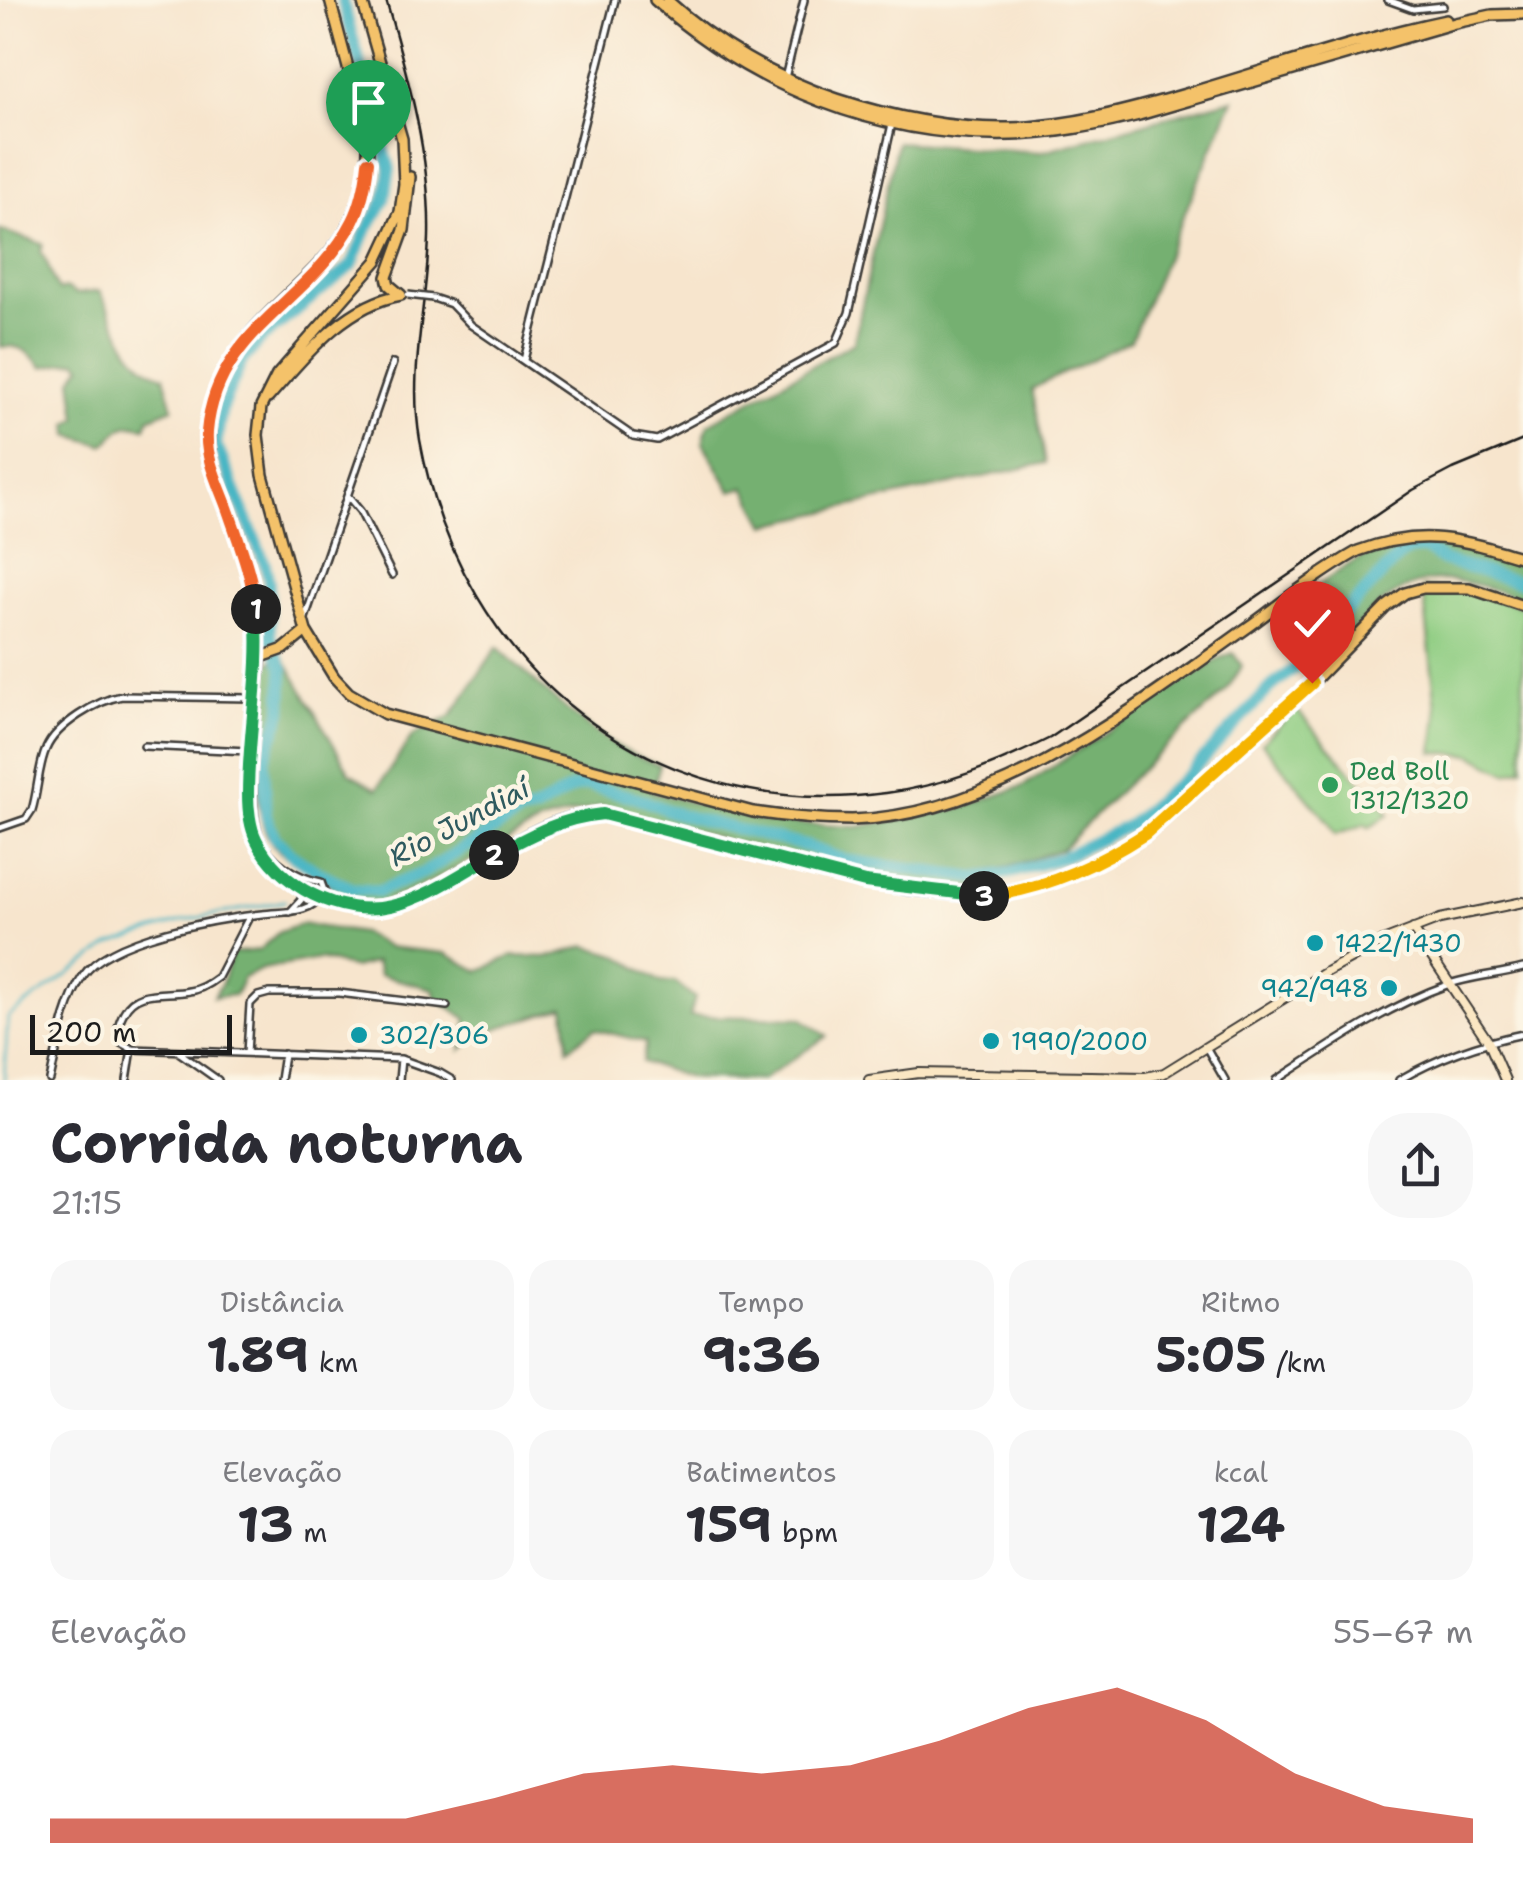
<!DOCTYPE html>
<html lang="pt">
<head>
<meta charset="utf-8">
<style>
	:root { --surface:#fff; --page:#f7f7f7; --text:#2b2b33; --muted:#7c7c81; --accent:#c8321e }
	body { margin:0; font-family:"Shantell Sans",sans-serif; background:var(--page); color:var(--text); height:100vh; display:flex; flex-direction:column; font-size:38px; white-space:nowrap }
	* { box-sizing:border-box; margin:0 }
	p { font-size:32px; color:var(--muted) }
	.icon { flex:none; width:55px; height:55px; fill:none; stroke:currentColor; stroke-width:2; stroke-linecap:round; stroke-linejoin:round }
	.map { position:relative; height:1080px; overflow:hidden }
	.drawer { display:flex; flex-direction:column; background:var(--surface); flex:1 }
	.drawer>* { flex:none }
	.scale { position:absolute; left:30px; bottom:25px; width:202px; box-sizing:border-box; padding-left:10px; border:5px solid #1c1c1c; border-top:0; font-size:28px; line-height:35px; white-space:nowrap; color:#1c1c1c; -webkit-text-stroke:8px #fcf5e5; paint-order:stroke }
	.pin { position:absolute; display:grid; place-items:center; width:85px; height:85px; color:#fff; margin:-102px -42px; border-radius:50% 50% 50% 0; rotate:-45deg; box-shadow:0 0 10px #0007 }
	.pin .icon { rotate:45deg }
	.km { position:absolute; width:50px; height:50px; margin:-25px; border-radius:50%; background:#222; color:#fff; font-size:28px; line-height:50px; text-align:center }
	.round { display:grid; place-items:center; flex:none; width:105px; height:105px; border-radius:40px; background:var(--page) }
	.head { display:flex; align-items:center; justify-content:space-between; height:170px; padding:0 50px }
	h1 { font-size:55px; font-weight:700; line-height:75px }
	.stats { display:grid; grid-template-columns:repeat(3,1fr); gap:15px; height:170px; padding:10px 50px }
	.stats div { display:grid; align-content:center; border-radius:25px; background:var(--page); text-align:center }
	.stats b { font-size:50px; font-weight:700 }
	.stats small { font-size:28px; font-weight:400 }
	.stats p { font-size:28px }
	.chart { height:280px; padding:20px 50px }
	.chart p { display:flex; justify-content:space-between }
	.chart svg { width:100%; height:180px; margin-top:10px; fill:var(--accent); opacity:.7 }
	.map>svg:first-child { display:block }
	.green { fill:#90cd83; stroke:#567450; stroke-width:2.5 }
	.forest { fill:#74b071; stroke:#486646; stroke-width:2.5 }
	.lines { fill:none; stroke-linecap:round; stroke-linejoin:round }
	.stream { stroke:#49b6c4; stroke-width:2.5 }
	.river { stroke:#49b6c4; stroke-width:12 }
	.street-casing { stroke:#3d3a37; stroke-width:10 }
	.secondary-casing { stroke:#3d3a37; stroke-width:12 }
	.primary-casing { stroke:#3d3a37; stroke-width:14 }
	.street { stroke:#fff; stroke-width:5 }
	.secondary { stroke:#fbe7c3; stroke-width:8 }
	.primary { stroke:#f4c26a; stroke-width:9 }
	.rail { stroke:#1c1c1c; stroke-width:2.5 }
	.street-bridge-casing { stroke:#3d3a37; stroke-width:10; stroke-linecap:butt }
	.street-bridge { stroke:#fff; stroke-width:5 }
	.split-1-casing { stroke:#fff; stroke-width:20 }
	.split-2-casing { stroke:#fff; stroke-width:20 }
	.split-3-casing { stroke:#fff; stroke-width:20 }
	.split-4-casing { stroke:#fff; stroke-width:20 }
	.split-1 { stroke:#f0652b; stroke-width:12 }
	.split-2 { stroke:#22a559; stroke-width:12 }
	.split-3 { stroke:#22a559; stroke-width:12 }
	.split-4 { stroke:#f5b400; stroke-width:12 }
	.leisure-dot { fill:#2e9e5b; stroke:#fcf5e5; stroke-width:4 }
	.culture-dot { fill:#0f9aa8; stroke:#fcf5e5; stroke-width:4 }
	.labels { text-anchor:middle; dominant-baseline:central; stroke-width:9; stroke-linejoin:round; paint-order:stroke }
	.leisure-label { font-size:25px; fill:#27864d; stroke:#fcf5e5; text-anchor:start }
	.culture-label { font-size:25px; fill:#0d838f; stroke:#fcf5e5; text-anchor:start }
	.water-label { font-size:28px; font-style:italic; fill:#2e5a5f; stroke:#fcf5e5 }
</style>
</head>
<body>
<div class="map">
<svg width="1523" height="1080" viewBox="0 0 1523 1080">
	<rect width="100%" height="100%" fill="#fcf5e5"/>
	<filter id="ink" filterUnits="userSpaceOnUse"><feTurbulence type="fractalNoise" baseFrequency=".01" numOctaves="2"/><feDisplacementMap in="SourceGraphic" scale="20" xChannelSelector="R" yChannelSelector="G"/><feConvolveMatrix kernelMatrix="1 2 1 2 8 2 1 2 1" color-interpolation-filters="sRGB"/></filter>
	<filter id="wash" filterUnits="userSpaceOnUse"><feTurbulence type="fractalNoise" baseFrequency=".0048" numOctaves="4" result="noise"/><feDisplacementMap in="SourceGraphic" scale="40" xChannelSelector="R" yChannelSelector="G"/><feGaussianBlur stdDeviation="2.25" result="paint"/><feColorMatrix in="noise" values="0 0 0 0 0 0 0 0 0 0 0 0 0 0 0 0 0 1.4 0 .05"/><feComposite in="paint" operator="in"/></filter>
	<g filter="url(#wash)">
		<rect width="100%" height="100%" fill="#f7e5cd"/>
		<path class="green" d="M 1423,588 L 1469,588 L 1523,607 L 1523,768 L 1507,773 L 1472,755 L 1433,752 L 1437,716 Z
			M 1296,709 L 1389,814 L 1369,828 L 1366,824 L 1335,835 L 1329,823 L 1262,743 Z"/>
		<path class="forest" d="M 1233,99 L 1131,340 L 1032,389 L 1046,463 L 766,525 L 745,487 L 731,491 L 703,443 L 708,424 L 854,342 L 897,142 L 1040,152 Z
			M 0,230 L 43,244 L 41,252 C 50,263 50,278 59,290 L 65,288 L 76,294 L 99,291 C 118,322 125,364 164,376 L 173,408 L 149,418 L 146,427 C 141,427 136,425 132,425 C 118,425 113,440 103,445 L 69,435 L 68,424 L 77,418 L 72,379 L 82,366 L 77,361 L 43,367 C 29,353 20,343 0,347 Z
			M 1420,541 L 1453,544 L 1523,567 L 1523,600 C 1432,566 1405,573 1340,644 L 1298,601 C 1343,567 1362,550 1420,541 Z
			M 497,647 C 543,688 600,748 660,765 L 652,792 L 767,822 L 857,827 L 964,807 L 1023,786 L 1220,658 L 1233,653 L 1242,666 L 1227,690 L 1124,786 L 1062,849 L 1009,867 L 979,873 L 974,889 L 921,885 L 829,868 L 602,806 L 542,822 L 419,888 L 375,905 L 340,898 C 326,876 299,868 279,851 C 242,820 262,714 265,669 L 268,663 L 283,656 L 350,773 L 377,789 L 412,736 L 451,716 Z
			M 302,924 L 362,933 L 387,947 L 445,953 L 479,971 L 512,956 L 549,957 L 586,946 L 617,955 L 661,982 L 675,982 L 695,998 L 690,1016 L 801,1018 L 827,1036 L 762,1080 L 689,1078 L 642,1062 L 646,1042 L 594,1029 L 568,1049 L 565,1007 L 482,1033 L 461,1050 L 467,1019 L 435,998 L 433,989 L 379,975 L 376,962 L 353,968 L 320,959 L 262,969 L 243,978 L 235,995 L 213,997 L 222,983 L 232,953 L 259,950 L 279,932 Z"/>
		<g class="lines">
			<path class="stream" d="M 344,891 L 353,889
				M 4,1080 L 8,1017 L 110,945 L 181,921 L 285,901"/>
			<path class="river" d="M 342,0 L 390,169 L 385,199 L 365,233 L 352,265 L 261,339 L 242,361 L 222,407 L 216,444 L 265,564 L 269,582 L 270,636 L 283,668 L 282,712 L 264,760 L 266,816 L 275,838 L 291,854 L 316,871 L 353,889 L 379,891 L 425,872 L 520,814 L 535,810 L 572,788 L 586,785 L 638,798 L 672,812 L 711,823 L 806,846 L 844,860 L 975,878 L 1011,873 L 1061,858 L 1129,825 L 1190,773 L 1271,687 L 1321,647 L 1345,613 L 1400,555 L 1414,549 L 1426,549 L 1444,561 L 1523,583"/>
		</g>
	</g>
	<g filter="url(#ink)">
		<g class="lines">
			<defs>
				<path id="street" d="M 1388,0 L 1413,9 L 1443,6
					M 785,78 L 804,0
					M 433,298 L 451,304 L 471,325 L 633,436 L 657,440 L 836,343 L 849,313 L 892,124
					M 524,360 L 615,0
					M 350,499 L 360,511 L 392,575
					M 304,621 L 393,363
					M 144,746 L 248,751
					M 0,828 L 26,819 L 32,810 C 38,791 38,767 46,749 C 56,725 98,700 122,696 L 251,698
					M 290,912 L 301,900 L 302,889
					M 249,917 L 218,977 C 209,984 199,990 189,991 C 166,996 137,987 124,1012 C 118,1023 116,1031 121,1043 L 132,1049 L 401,1059 L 440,1073 L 452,1080
					M 1206,1047 L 1225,1080
					M 177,1051 L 218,1080
					M 247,1053 L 250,1004 L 258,996 L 269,993 L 339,993 L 447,1006
					M 50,1080 C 58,1046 63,1006 83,976 C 109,937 217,919 262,914 C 286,911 309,915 325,893 L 321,882 C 297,878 270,861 260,838 C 244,799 259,704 262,660
					M 127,1080 L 132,1049
					M 280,1080 L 284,1054
					M 399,1080 L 401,1059
					M 1277,1080 C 1331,1045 1385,1007 1447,985 C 1471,976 1498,975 1523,968
					M 1399,1080 C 1439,1057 1478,1043 1523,1034"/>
				<path id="secondary" d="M 1413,929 L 1488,1041 L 1505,1080
					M 869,1080 L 919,1073 L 1146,1077 L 1164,1073 L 1328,971 L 1383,941 L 1440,919 L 1523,902"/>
				<path id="primary" d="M 330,0 L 368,143 C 370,267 264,284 221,380 C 183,466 249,528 257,613 C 262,670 234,794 256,839 C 274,876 319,905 359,908 C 435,915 501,833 573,817 C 583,815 593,815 603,814 L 831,874 L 905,889 L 973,896 L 1028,888 L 1101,861 L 1145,834 L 1312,683 L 1387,606 L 1405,593 L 1423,588 L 1469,588 L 1523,606
					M 362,0 L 402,139 L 404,184 L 400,212 L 377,261 L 277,375 L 261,407 L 258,435 L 263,475 L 306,631 L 334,677 L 349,693 L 385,714 L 753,812 C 786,817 819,820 852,820 C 998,816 1137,706 1251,625 C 1286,599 1321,572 1358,551 C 1421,527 1461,539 1523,558
					M 655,0 C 752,87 880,138 1011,135 C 1055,134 1097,125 1139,115 L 1455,23 L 1492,15 L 1523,14
					M 667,0 C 715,44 775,78 837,99 C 892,117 952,129 1010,128 C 1071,126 1130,110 1189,93 C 1274,68 1360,38 1446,20
					M 401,295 L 389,285 L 387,277 L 404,230 L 410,177
					M 268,398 C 305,356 344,305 401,295
					M 256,659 L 284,649 L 306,631"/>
			</defs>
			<use href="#street" class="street-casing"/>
			<use href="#secondary" class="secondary-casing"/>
			<use href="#primary" class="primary-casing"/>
			<use href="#street" class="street"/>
			<use href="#secondary" class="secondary"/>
			<use href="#primary" class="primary"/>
			<path class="rail" d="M 386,0 C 408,77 431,156 429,237 C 427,305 408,372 420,440 C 461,669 651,824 886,793 C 944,786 998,764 1050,738 L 1413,490 L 1453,469 L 1523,440"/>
			<defs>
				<path id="street-bridge" d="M 408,295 L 433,298"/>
			</defs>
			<use href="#street-bridge" class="street-bridge-casing"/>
			<use href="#street-bridge" class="street-bridge"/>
		</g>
	</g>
	<g class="lines" filter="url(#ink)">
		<defs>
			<path id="split-1" d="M 256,609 C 252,576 240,545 229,513 C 220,487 205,460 207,432 C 216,329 312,302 353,221 C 362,203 366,183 368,162"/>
			<path id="split-2" d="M 256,609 C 262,670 248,732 248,794 C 248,807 250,827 256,839 C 278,886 341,918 391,906 C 427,898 462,873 494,855"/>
			<path id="split-3" d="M 494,855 C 531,835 561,818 603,814 L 865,882 L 984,896"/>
			<path id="split-4" d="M 984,896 C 1042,891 1097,865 1145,834 L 1312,683"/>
		</defs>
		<use href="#split-1" class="split-1-casing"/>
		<use href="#split-2" class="split-2-casing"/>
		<use href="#split-3" class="split-3-casing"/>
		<use href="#split-4" class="split-4-casing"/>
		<use href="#split-1" class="split-1"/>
		<use href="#split-2" class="split-2"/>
		<use href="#split-3" class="split-3"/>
		<use href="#split-4" class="split-4"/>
	</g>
	<circle class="leisure-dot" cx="1330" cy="785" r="10"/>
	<g class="culture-dot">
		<circle cx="1315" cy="943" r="10"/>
		<circle cx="1389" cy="988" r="10"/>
		<circle cx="359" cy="1035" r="10"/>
		<circle cx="991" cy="1041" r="10"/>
	</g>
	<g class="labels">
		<g class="leisure-label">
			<text x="1350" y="771">Ded Boll<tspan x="1350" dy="29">1312/1320</tspan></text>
		</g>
		<g class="culture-label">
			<text x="1335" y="943">1422/1430</text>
			<text x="1369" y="988" text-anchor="end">942/948</text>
			<text x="379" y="1035">302/306</text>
			<text x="1011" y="1041">1990/2000</text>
		</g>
		<g class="water-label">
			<text transform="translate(459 822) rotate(-28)">Rio Jundiaí</text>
		</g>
	</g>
</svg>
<div class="scale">200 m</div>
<div class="pin" style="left:368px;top:162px;background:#1e9e55"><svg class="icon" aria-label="arrive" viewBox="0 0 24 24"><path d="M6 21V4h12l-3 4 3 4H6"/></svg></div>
<div class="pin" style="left:1312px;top:683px;background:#d93025"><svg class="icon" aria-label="check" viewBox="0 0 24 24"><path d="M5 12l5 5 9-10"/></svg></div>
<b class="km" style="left:256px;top:609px">1</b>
<b class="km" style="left:494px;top:855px">2</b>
<b class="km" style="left:984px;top:896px">3</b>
</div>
<section class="drawer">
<div class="head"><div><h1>Corrida noturna</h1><p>21:15</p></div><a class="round"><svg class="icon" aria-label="share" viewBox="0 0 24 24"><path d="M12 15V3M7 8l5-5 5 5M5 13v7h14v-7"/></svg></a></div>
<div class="stats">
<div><p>Distância</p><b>1.89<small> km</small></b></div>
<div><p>Tempo</p><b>9:36</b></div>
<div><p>Ritmo</p><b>5:05<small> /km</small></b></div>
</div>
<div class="stats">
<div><p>Elevação</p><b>13<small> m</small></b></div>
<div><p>Batimentos</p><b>159<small> bpm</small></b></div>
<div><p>kcal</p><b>124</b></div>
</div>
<div class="chart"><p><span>Elevação</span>55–67 m</p>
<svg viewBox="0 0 160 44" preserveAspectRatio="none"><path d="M0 44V38L10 38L20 38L30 38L40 38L50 33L60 27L70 25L80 27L90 25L100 19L110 11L120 6L130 14L140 27L150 35L160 38V44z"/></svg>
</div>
</section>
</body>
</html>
